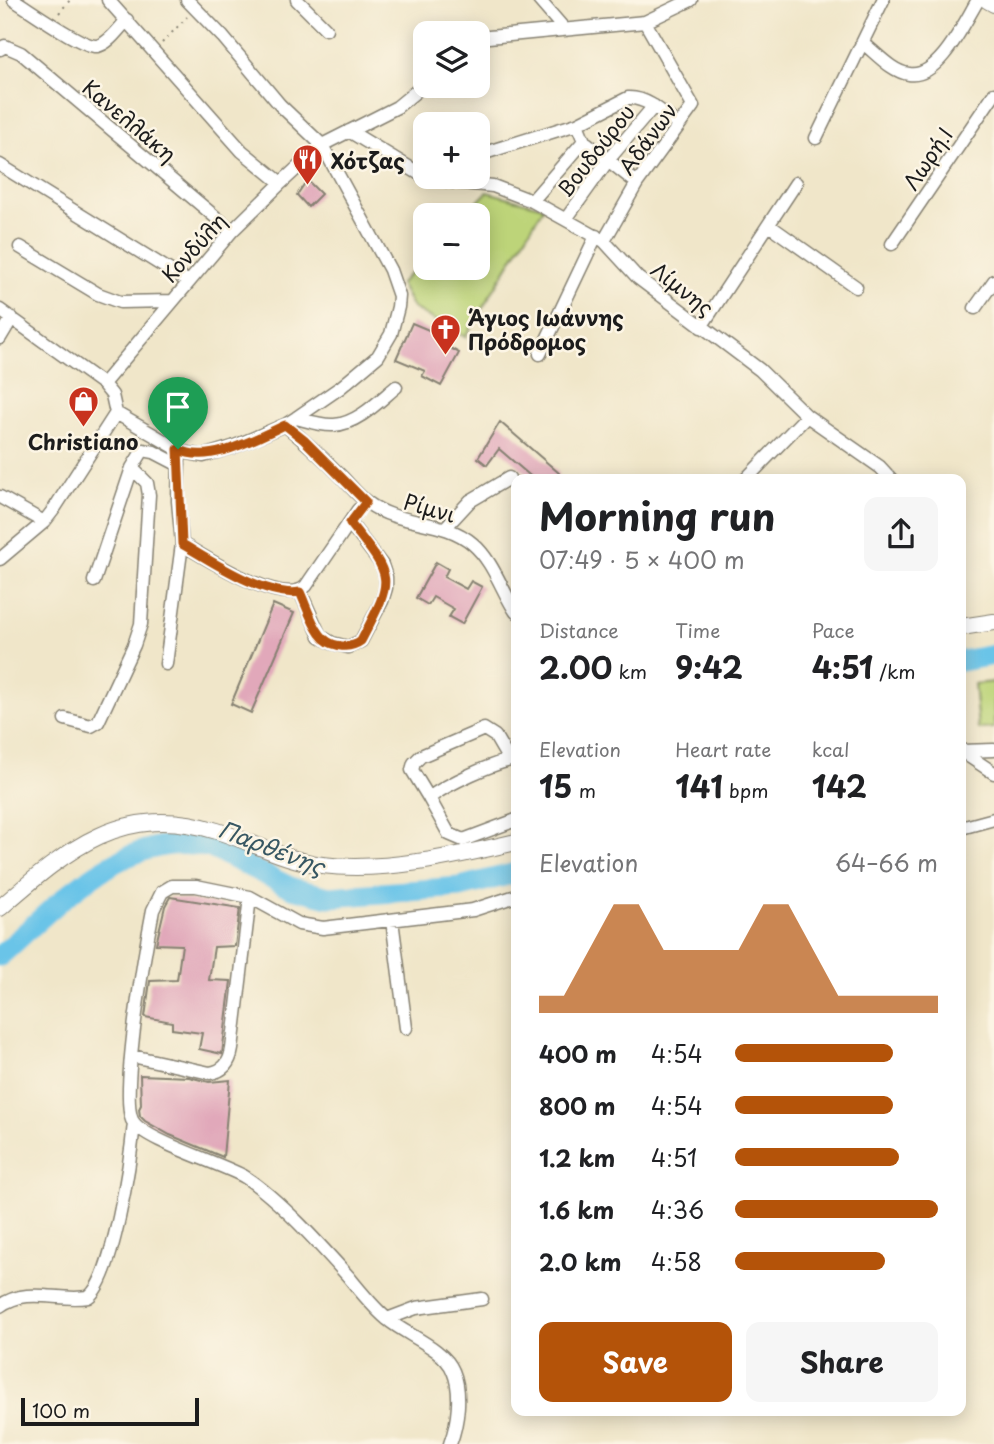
<!DOCTYPE html>
<html lang="en">
<head>
<meta charset="utf-8">
<style>
	:root { --surface:#fff; --page:#f6f6f6; --text:#202124; --muted:#757577; --accent:#b45309 }
	body { margin:0; font-family:"Playpen Sans",sans-serif; background:var(--page); color:var(--text); height:100vh; display:flex; flex-direction:column; font-size:26px; white-space:nowrap }
	* { box-sizing:border-box; margin:0 }
	p { font-size:23px; color:var(--muted) }
	.icon { flex:none; width:38px; height:38px; fill:none; stroke:currentColor; stroke-width:2; stroke-linecap:round; stroke-linejoin:round }
	.map { position:relative; flex:1; overflow:hidden }
	.side { position:absolute; left:511px; top:474px; width:455px; height:942px; display:flex; flex-direction:column; background:var(--surface); border-radius:14px; box-shadow:0 4px 18px #0003 }
	.side>* { flex:none }
	.fabs { position:absolute; left:413px; top:21px; display:grid; gap:14px }
	.fabs a { display:grid; place-items:center; width:77px; height:77px; border-radius:14px; background:var(--surface); box-shadow:0 4px 18px #0003; font-size:35px }
	.scale { position:absolute; left:21px; bottom:18px; width:178px; box-sizing:border-box; padding-left:7px; border:4px solid #1c1c1c; border-top:0; font-size:19px; line-height:24px; white-space:nowrap; color:#1c1c1c; -webkit-text-stroke:5px #fcf5e5; paint-order:stroke }
	.pin { position:absolute; display:grid; place-items:center; width:60px; height:60px; color:#fff; margin:-72px -30px; border-radius:50% 50% 50% 0; rotate:-45deg; box-shadow:0 0 7px #0007 }
	.pin .icon { rotate:45deg }
	.round { display:grid; place-items:center; flex:none; width:74px; height:74px; border-radius:14px; background:var(--page) }
	.headline { display:flex; align-items:center; justify-content:space-between; height:119px; padding:0 28px }
	h1 { font-size:38px; font-weight:700; line-height:52px }
	.stats { display:grid; grid-template-columns:repeat(3,1fr); gap:10px; height:119px; padding:7px 28px }
	.stats div { display:grid; align-content:center }
	.stats b { font-size:30px; font-weight:700 }
	.stats small { font-size:19px; font-weight:400 }
	.stats p { font-size:19px }
	.chart { height:196px; padding:14px 28px }
	.chart p { display:flex; justify-content:space-between }
	.chart svg { width:100%; height:126px; margin-top:7px; fill:var(--accent); opacity:.7 }
	.primary-button { display:flex; gap:14px; margin-top:auto; padding:14px 28px }
	.primary-button a { flex:1; height:80px; border-radius:14px; background:var(--accent); color:#fff; font-size:28px; font-weight:700; line-height:80px; text-align:center }
	.primary-button a+a { background:var(--page); color:var(--text) }
	ul { padding:0 28px; list-style:none; font-size:23px }
	li { display:grid; grid-template-columns:112px 84px 1fr; align-items:center; height:52px }
	li i { height:18px; border-radius:9px; background:var(--accent) }
	.map>svg:first-child { display:block }
	.green { fill:#bdd479; stroke:#6c784a; stroke-width:2 }
	.lines { fill:none; stroke-linecap:round; stroke-linejoin:round }
	.river { stroke:#6ac4e8; stroke-width:21 }
	.building { fill:#e1a8ba }
	.minor-casing { stroke:#868172; stroke-width:15 }
	.major-casing { stroke:#868172; stroke-width:18 }
	.path { stroke:#868172; stroke-width:2; stroke-dasharray:2 5; stroke-linecap:butt }
	.minor { stroke:#fff; stroke-width:12 }
	.major { stroke:#fff; stroke-width:16 }
	.route-casing { stroke:#fff; stroke-width:14 }
	.route { stroke:#b45309; stroke-width:9 }
	.labels { text-anchor:middle; dominant-baseline:central; stroke-width:5; stroke-linejoin:round; paint-order:stroke }
	.street-label { font-size:21px; fill:#1c1c1c; stroke:#fcf5e5 }
	.poi-label { font-size:21px; font-weight:bold; fill:#1c1c1c; stroke:#fcf5e5; text-anchor:start }
	.water-label { font-size:23px; font-style:italic; fill:#375763; stroke:#fcf5e5 }
</style>
</head>
<body>
<div class="map">
<svg width="994" height="1444" viewBox="0 0 994 1444">
	<rect width="100%" height="100%" fill="#fcf5e5"/>
	<filter id="ink" filterUnits="userSpaceOnUse"><feTurbulence type="fractalNoise" baseFrequency=".0143" numOctaves="2"/><feDisplacementMap in="SourceGraphic" scale="14" xChannelSelector="R" yChannelSelector="G"/><feConvolveMatrix kernelMatrix="1 2 1 2 8 2 1 2 1" color-interpolation-filters="sRGB"/></filter>
	<filter id="wash" filterUnits="userSpaceOnUse"><feTurbulence type="fractalNoise" baseFrequency=".00686" numOctaves="4" result="noise"/><feDisplacementMap in="SourceGraphic" scale="28" xChannelSelector="R" yChannelSelector="G"/><feGaussianBlur stdDeviation="1.57" result="paint"/><feColorMatrix in="noise" values="0 0 0 0 0 0 0 0 0 0 0 0 0 0 0 0 0 1.4 0 .05"/><feComposite in="paint" operator="in"/></filter>
	<g filter="url(#wash)">
		<rect width="100%" height="100%" fill="#f0e6c9"/>
		<path class="green" d="M 487,192 L 544,207 L 465,337 L 413,308 L 400,284 L 425,257 L 425,268 L 478,268 L 478,215 L 465,215 Z
			M 994,682 L 994,728 L 978,729 L 974,684 Z"/>
		<g class="lines">
			<path class="river" d="M 961,661 L 994,655
				M 0,956 C 57,905 125,827 211,848 L 292,888 L 329,897 L 460,887 L 516,873"/>
		</g>
		<g id="blocks">
			<path class="building" d="M 307,180 L 321,194 L 308,207 L 297,195 Z
				M 412,323 L 431,331 L 437,323 L 450,331 L 443,344 L 459,353 L 441,386 L 422,376 L 425,371 L 396,359 Z
				M 500,422 L 559,473 L 555,480 L 535,480 L 499,449 L 487,465 L 478,458 Z
				M 436,562 L 448,569 L 444,577 L 466,589 L 471,581 L 482,587 L 462,624 L 449,617 L 454,609 L 433,597 L 428,605 L 416,598 Z
				M 273,604 L 294,613 L 251,713 L 231,704 Z
				M 170,897 L 240,908 L 235,946 L 214,947 L 209,980 L 231,981 L 222,1054 L 199,1049 L 202,1033 L 172,1029 L 172,1022 L 145,1017 L 150,981 L 177,980 L 182,945 L 156,944 L 165,906 Z
				M 140,1075 L 189,1077 L 209,1082 L 230,1080 L 223,1157 L 170,1135 L 145,1121 L 140,1116 L 139,1109 L 141,1105 Z"/>
		</g>
	</g>
	<g filter="url(#ink)">
		<use href="#blocks" fill-opacity="0" stroke="#868172" stroke-width="2"/>
		<g class="lines">
			<defs>
				<path id="minor" d="M 14,0 C 29,9 83,48 97,46 C 109,44 119,28 127,20
					M 108,0 L 242,151 L 281,183
					M 297,0 L 326,29
					M 539,0 L 565,30
					M 478,38 L 645,22 L 691,0
					M 863,43 C 876,53 892,72 909,74 C 939,79 965,21 978,0
					M 0,49 L 5,46 L 21,53 L 232,231
					M 577,124 L 584,141 L 637,183
					M 349,131 L 425,177
					M 816,138 L 883,0
					M 478,155 L 577,124 L 628,98 C 647,97 663,113 678,125
					M 0,165 L 187,281
					M 426,177 L 452,182 L 493,186 L 532,201 L 604,241 L 638,278 L 760,370 L 807,416 L 880,467 L 892,480
					M 532,201 L 584,141
					M 566,219 L 609,159 L 654,106
					M 770,226 L 856,287
					M 604,241 L 637,183 L 693,106 L 645,22
					M 892,244 L 994,94
					M 20,247 L 98,294 L 120,302 L 171,301
					M 975,308 L 994,281
					M 0,310 L 103,384 L 112,395 L 116,413
					M 701,327 L 796,183
					M 0,338 L 12,318
					M 540,354 L 596,236
					M 103,384 L 232,231 L 281,183 L 322,145 L 397,107 L 425,84
					M 116,413 L 183,452 L 203,456 L 233,447 L 285,425 L 296,418 L 341,387 L 378,356 L 391,334 L 398,307 L 399,296 L 390,270 L 322,145 L 280,105 L 223,37 L 187,0
					M 296,418 C 308,421 322,426 334,425 C 357,424 379,401 396,387
					M 285,425 C 305,441 323,458 341,476 C 350,485 358,496 368,503 C 401,527 443,518 473,544 C 493,561 502,591 516,612
					M 179,457 L 178,501 L 182,544 C 205,557 283,609 306,586 L 358,510 L 366,502
					M 745,480 L 807,416
					M 0,497 L 44,522
					M 445,528 L 470,501 L 509,478
					M 0,559 L 44,522 L 54,509 L 116,413
					M 94,581 L 132,468
					M 300,591 L 320,636 L 332,643 L 348,647 L 361,641 L 382,601 L 386,588 L 386,577 L 382,565 L 350,523
					M 166,664 L 182,544
					M 65,719 L 91,726 L 98,722 L 134,645 L 141,624 L 149,495 L 147,483 L 132,468 L 143,450 L 154,452 L 179,465
					M 961,751 L 994,773
					M 961,751 L 994,750
					M 509,760 L 495,736 L 484,729 L 421,756 L 414,763 L 412,770 L 429,798 C 447,784 494,762 516,759
					M 429,798 L 449,834 L 463,840 L 516,820
					M 961,828 L 994,819
					M 392,920 L 406,1028
					M 132,1056 L 210,1073 C 224,1071 230,1062 232,1049 L 250,897
					M 0,1306 C 28,1286 58,1302 88,1297 C 113,1281 131,1156 134,1123
					M 387,1319 L 416,1308 L 482,1299
					M 450,1444 C 458,1423 462,1392 453,1371 C 444,1348 406,1335 387,1319 C 373,1307 360,1291 348,1276 C 321,1246 279,1199 245,1177 C 221,1163 142,1140 132,1120 C 120,1093 146,945 153,910 L 162,892 L 172,886 L 196,886 L 250,897 L 299,924 L 323,928 L 473,910 L 516,896"/>
				<path id="major" d="M 987,0 L 994,4
					M 961,627 L 994,622
					M 0,908 C 67,850 122,801 217,831 C 253,842 284,860 322,865 C 383,873 457,856 516,842"/>
			</defs>
			<use href="#minor" class="minor-casing"/>
			<use href="#major" class="major-casing"/>
			<path class="path" d="M 59,13 L 70,0
				M 162,43 L 187,17"/>
			<use href="#minor" class="minor"/>
			<use href="#major" class="major"/>
		</g>
	</g>
	<g class="lines" filter="url(#ink)">
		<defs>
			<path id="route" d="M 285,425 L 304,440 L 366,502 L 350,523 C 395,580 394,577 361,641 C 349,650 329,647 320,634 C 311,622 306,605 300,592 C 266,598 211,561 182,544 L 178,449 C 208,466 256,438 285,425 Z"/>
		</defs>
		<use href="#route" class="route-casing"/>
		<use href="#route" class="route"/>
	</g>
	<defs>
		<symbol id="restaurant-pin" viewBox="-11 -11 22 30"><path d="M0 17L-7.5 6A9.5 9.5 0 1 1 7.5 6Z" fill="#c8321e" stroke="#fcf5e5"/><path d="M-5-6h1v4h1v-4h1v4h1v-4h1v5L-1.5 .5V6h-2V.5L-5-1ZM5-6V6H3V1.5H1.5Q1.5-4 5-6Z" fill="#fff"/></symbol>
		<symbol id="church-pin" viewBox="-11 -11 22 30"><path d="M0 17L-7.5 6A9.5 9.5 0 1 1 7.5 6Z" fill="#c8321e" stroke="#fcf5e5"/><path d="M-1.2-6h2.4v3.5h3.3v2.4h-3.3V6h-2.4V-.1h-3.3v-2.4h3.3Z" fill="#fff"/></symbol>
		<symbol id="shop-pin" viewBox="-11 -11 22 30"><path d="M0 17L-7.5 6A9.5 9.5 0 1 1 7.5 6Z" fill="#c8321e" stroke="#fcf5e5"/><path d="M-5-2.5h2.3a2.7 3.5 0 0 1 5.4 0H5L5.5 6h-11ZM-1.5-2.5h3a1.5 2.3 0 0 0-3 0Z" fill="#fff"/></symbol>
	</defs>
	<g fill-rule="evenodd">
		<use href="#restaurant-pin" x="290" y="142" width="35" height="47"/>
		<use href="#church-pin" x="428" y="312" width="35" height="47"/>
		<use href="#shop-pin" x="66" y="384" width="35" height="47"/>
	</g>
	<g class="labels">
		<g class="street-label">
			<text transform="translate(130 120) rotate(40)">Κανελλάκη</text>
			<text transform="translate(647 138) rotate(-54)">Αδάνων</text>
			<text transform="translate(595 150) rotate(-52)">Βουδούρου</text>
			<text transform="translate(927 158) rotate(-56)">Λωρή.Ι</text>
			<text transform="translate(193 247) rotate(-48)">Κονδύλη</text>
			<text transform="translate(683 288) rotate(38)">Λίμνης</text>
			<text transform="translate(430 507) rotate(16)">Ρίμνι</text>
		</g>
		<g class="poi-label">
			<text x="331" y="160">Χότζας</text>
			<text x="468" y="317">Άγιος Ιωάννης<tspan x="468" dy="24">Πρόδρομος</tspan></text>
			<text x="83" y="441" text-anchor="middle">Christiano</text>
		</g>
		<g class="water-label">
			<text transform="translate(272 847) rotate(21)">Παρθένης</text>
		</g>
	</g>
</svg>
<div class="fabs">
<a><svg class="icon" aria-label="layers" viewBox="0 0 24 24"><path d="M12 4l9 5-9 5-9-5zM3 14l9 5 9-5"/></svg></a>
<a>+</a>
<a>−</a>
</div>
<div class="scale">100 m</div>
<div class="pin" style="left:178px;top:449px;background:#1e9e55"><svg class="icon" aria-label="arrive" viewBox="0 0 24 24"><path d="M6 21V4h12l-3 4 3 4H6"/></svg></div>
<section class="side">
<div class="headline"><div><h1>Morning run</h1><p>07:49 · 5 × 400 m</p></div><a class="round"><svg class="icon" aria-label="share" viewBox="0 0 24 24"><path d="M12 15V3M7 8l5-5 5 5M5 13v7h14v-7"/></svg></a></div>
<div class="stats">
<div><p>Distance</p><b>2.00<small> km</small></b></div>
<div><p>Time</p><b>9:42</b></div>
<div><p>Pace</p><b>4:51<small> /km</small></b></div>
</div>
<div class="stats">
<div><p>Elevation</p><b>15<small> m</small></b></div>
<div><p>Heart rate</p><b>141<small> bpm</small></b></div>
<div><p>kcal</p><b>142</b></div>
</div>
<div class="chart"><p><span>Elevation</span>64–66 m</p>
<svg viewBox="0 0 160 44" preserveAspectRatio="none"><path d="M0 44V38L10 38L20 22L30 6L40 6L50 22L60 22L70 22L80 22L90 6L100 6L110 22L120 38L130 38L140 38L150 38L160 38V44z"/></svg>
</div>
<ul>
<li><b>400 m</b>4:54<i style="width:78%"></i></li>
<li><b>800 m</b>4:54<i style="width:78%"></i></li>
<li><b>1.2 km</b>4:51<i style="width:81%"></i></li>
<li><b>1.6 km</b>4:36<i style="width:100%"></i></li>
<li><b>2.0 km</b>4:58<i style="width:74%"></i></li>
</ul>
<div class="primary-button"><a>Save</a><a>Share</a></div>
</section>
</div>
</body>
</html>
